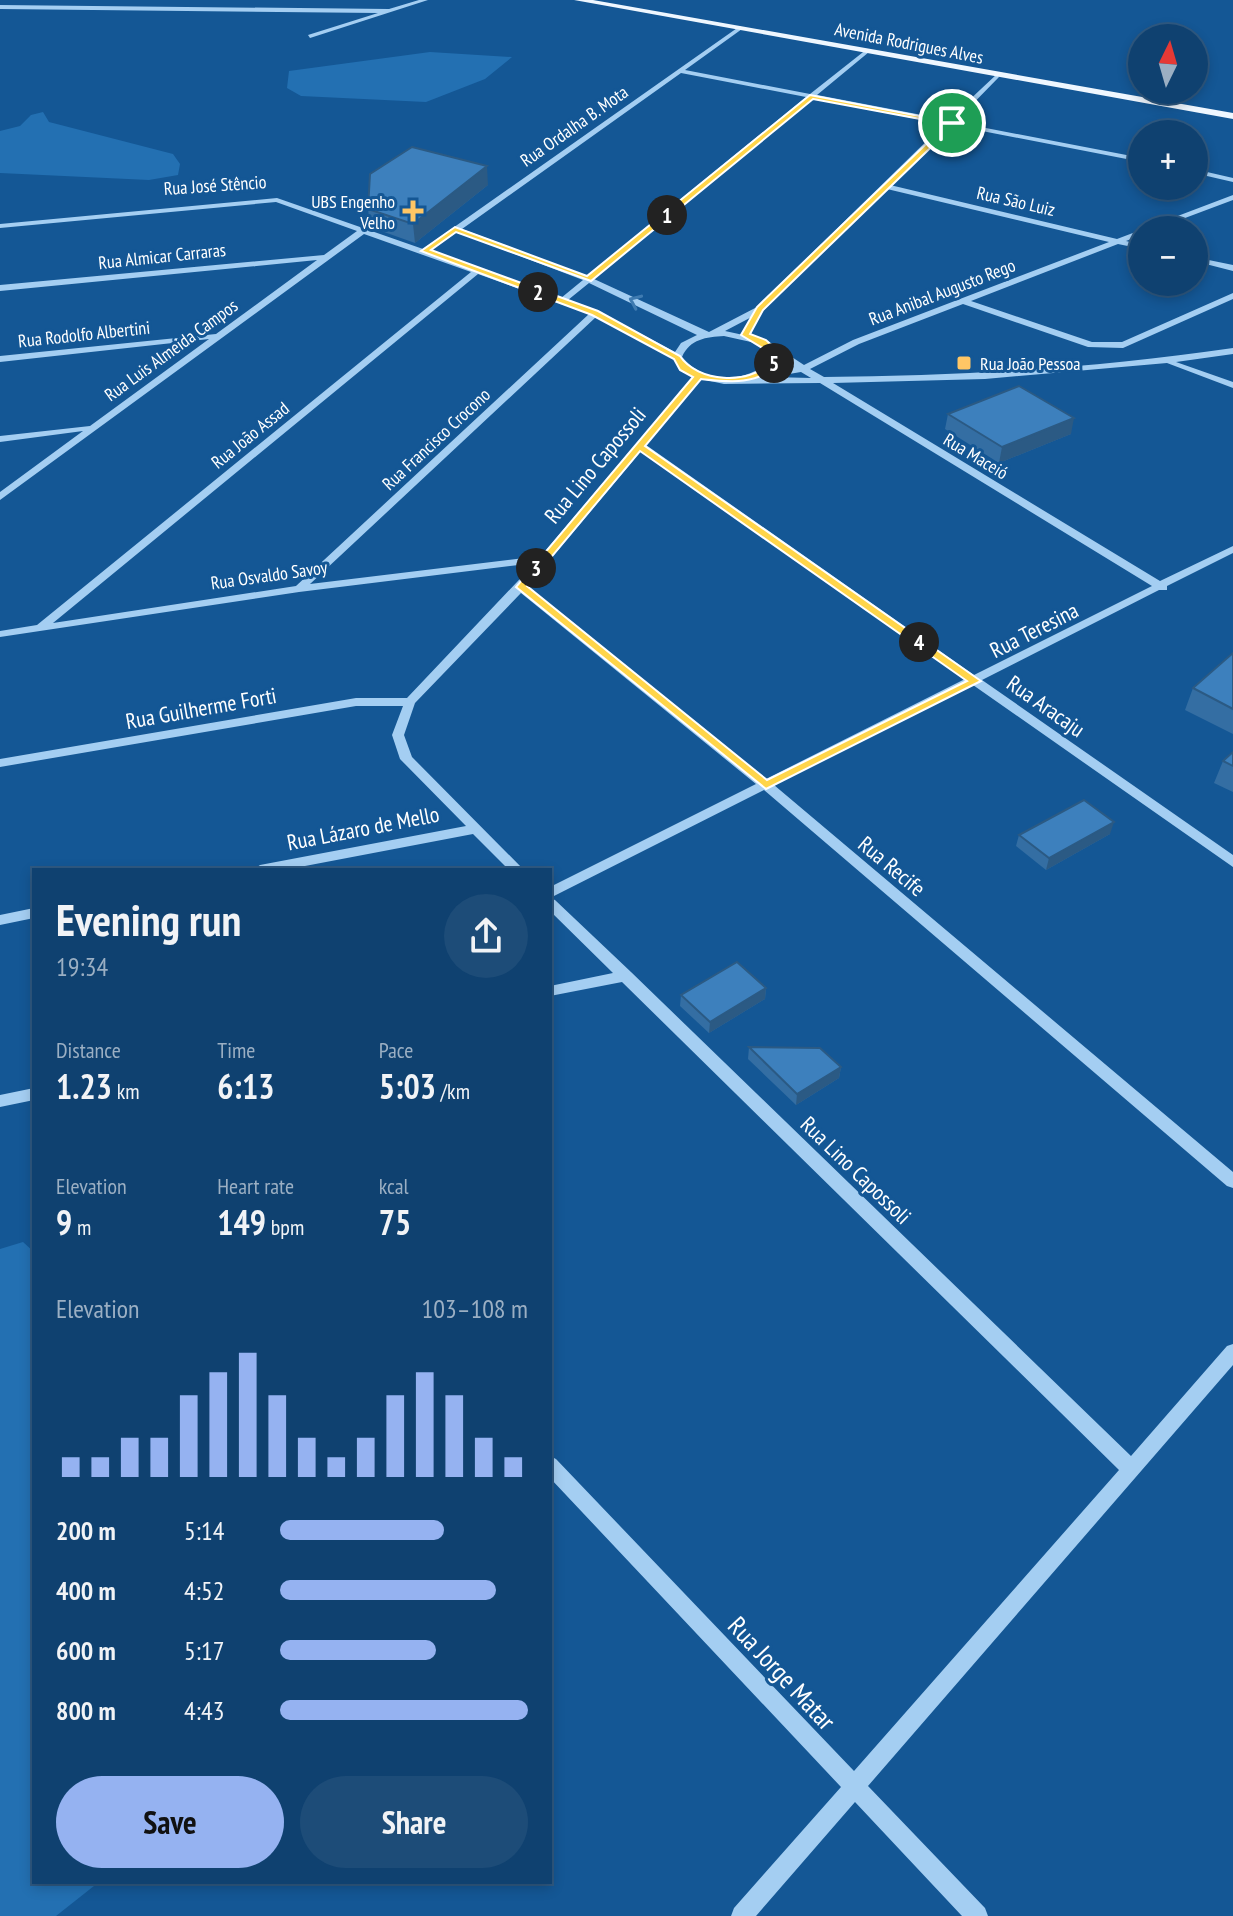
<!DOCTYPE html>
<html lang="en">
<head>
<meta charset="utf-8">
<style>
	:root { --surface:#0f4170; --page:#1d4c78; --text:#f1f3f6; --muted:#9bafc3; --line:#2f5a83; --accent:#95b2f1 }
	body { margin:0; font-family:"PT Sans Narrow",sans-serif; background:var(--page); color:var(--text); height:100vh; display:flex; flex-direction:column; font-size:30px; white-space:nowrap }
	* { box-sizing:border-box; margin:0 }
	p { font-size:26px; color:var(--muted) }
	.icon { flex:none; width:44px; height:44px; fill:none; stroke:currentColor; stroke-width:2; stroke-linecap:round; stroke-linejoin:round }
	.map { position:relative; flex:1; overflow:hidden }
	.panel { position:absolute; left:32px; top:868px; width:520px; height:1016px; display:flex; flex-direction:column; background:var(--surface); border-radius:0px; box-shadow:0 4px 12px #0003,0 0 0 2px var(--line) }
	.panel>* { flex:none }
	.needle { width:52px; rotate:5deg }
	.tools { position:absolute; left:1128px; top:24px; display:grid; gap:16px }
	.tools a { display:grid; place-items:center; width:80px; height:80px; border-radius:50%; background:var(--surface); box-shadow:0 4px 12px #0003,0 0 0 2px var(--line); font-size:40px }
	.pin { position:absolute; display:grid; place-items:center; width:68px; height:68px; color:#fff; margin:-34px; border:4px solid #fff; border-radius:50%; box-shadow:0 2px 8px #0007 }
	.km { position:absolute; width:40px; height:40px; margin:-20px; border-radius:50%; background:#222; color:#fff; font-size:22px; line-height:40px; text-align:center }
	.round { display:grid; place-items:center; flex:none; width:84px; height:84px; border-radius:42px; background:var(--page) }
	.summary { display:flex; align-items:center; justify-content:space-between; height:136px; padding:0 24px }
	h1 { font-size:44px; font-weight:700; line-height:60px }
	.metrics { display:grid; grid-template-columns:repeat(3,1fr); gap:12px; height:136px; padding:8px 24px }
	.metrics div { display:grid; align-content:center }
	.metrics b { font-size:34px; font-weight:700 }
	.metrics small { font-size:22px; font-weight:400 }
	.metrics p { font-size:22px }
	.chart { height:224px; padding:16px 24px }
	.chart p { display:flex; justify-content:space-between }
	.chart svg { width:100%; height:144px; margin-top:8px; stroke:var(--accent); stroke-width:6 }
	.action { display:flex; gap:16px; margin-top:auto; padding:16px 24px }
	.action a { flex:1; height:92px; border-radius:48px; background:var(--accent); color:#111; font-size:32px; font-weight:700; line-height:92px; text-align:center }
	.action a+a { background:var(--page); color:var(--text) }
	ul { padding:0 24px; list-style:none; font-size:26px }
	li { display:grid; grid-template-columns:128px 96px 1fr; align-items:center; height:60px }
	li i { height:20px; border-radius:10px; background:var(--accent) }
	.map>svg:first-child { display:block }
	.green { fill:#2370b2 }
	.lines { fill:none; stroke-linecap:round; stroke-linejoin:round }
	.minor { fill:#a4cef2; fill-rule:evenodd }
	.major { fill:#eff7ff; fill-rule:evenodd }
	.wall { fill:#346ea3 }
	.shaded-wall { fill:#2b5a84 }
	.building { fill:#3d80bd; stroke:#2b5a84; stroke-width:2 }
	.oneway { stroke:#3f7bb1 }
	.route { fill:#ffd54a; stroke:#fff; stroke-width:2; fill-rule:evenodd }
	.poi-dot { fill:#ffc665; stroke:#145795; stroke-width:3 }
	.labels { text-anchor:middle; dominant-baseline:central; stroke-width:6; stroke-linejoin:round; paint-order:stroke }
	.far-street-label { font-size:18px; fill:#fff; stroke:#145795 }
	.far-poi-label { font-size:18px; fill:#fff; stroke:#145795; text-anchor:end }
	.street-label { font-size:22px; fill:#fff; stroke:#145795 }
	.near-street-label { font-size:26px; fill:#fff; stroke:#145795 }
</style>
</head>
<body>
<div class="map">
<svg width="1233" height="1916" viewBox="0 0 1233 1916">
	<rect width="100%" height="100%" fill="#145795"/>
	<path class="green" d="M 430,52 L 512,57 L 485,79 L 426,102 L 301,96 L 287,88 L 289,71 Z
		M 43,112 L 49,122 L 173,154 L 180,164 L 178,175 L 149,180 L 0,173 L 0,131 L 20,126 L 31,115 Z
		M 23,1242 L 34,1252 L 34,1882 L 99,1882 L 56,1916 L 0,1916 L 0,1249 Z"/>
	<g class="lines">
		<path class="minor" d="M 419,0 L 428,0 L 310,38 L 308,35 L 378,13 L 0,9 L 0,5 L 389,9 Z
			M 740,26 L 742,29 L 685,70 L 810,94 L 867,49 L 869,52 L 817,95 L 948,120 L 997,74 L 999,77 L 955,122 L 1142,158 L 1142,162 L 951,125 L 890,185 L 1117,239 L 1233,195 L 1233,200 L 1153,230 L 1142,230 L 1142,235 L 1126,241 L 1142,245 L 1142,249 L 1118,244 L 971,301 L 1092,342 L 1122,342 L 1233,293 L 1233,299 L 1123,348 L 1088,347 L 963,304 L 859,344 L 810,369 L 824,377 C 961,376 1097,368 1233,348 L 1233,354 L 1176,362 L 1233,382 L 1233,388 L 1167,363 L 985,379 L 833,383 L 1160,581 L 1233,546 L 1233,553 L 1167,586 L 1167,590 L 1159,590 L 982,680 L 1233,855 L 1233,867 L 973,685 L 774,785 L 1233,1172 L 1233,1188 L 1227,1186 L 764,790 L 550,898 L 550,887 L 756,784 L 521,593 L 415,703 L 404,735 L 412,757 L 524,870 L 509,870 L 473,834 L 284,870 L 253,870 L 260,865 L 466,826 L 400,759 L 392,735 L 403,706 L 356,706 L 0,767 L 0,759 L 356,698 L 407,698 L 535,563 L 299,592 L 0,637 L 0,631 L 37,625 L 471,272 L 364,234 L 0,500 L 0,492 L 83,431 L 0,442 L 0,436 L 90,426 L 209,339 L 0,362 L 0,356 L 216,334 L 317,260 L 0,291 L 0,285 L 324,255 L 357,231 L 276,202 L 0,228 L 0,224 L 277,198 L 423,249 ZM 681,73 L 806,97 L 587,276 L 462,229 ZM 813,99 L 944,124 L 757,307 L 709,332 L 594,279 ZM 887,189 L 1109,242 L 853,340 L 804,365 L 766,340 L 725,331 L 763,311 ZM 457,232 L 583,280 L 561,298 L 430,251 ZM 478,274 L 589,314 L 296,586 L 53,623 ZM 589,283 L 697,335 L 681,343 L 675,352 L 598,311 L 568,300 ZM 596,317 L 674,359 L 682,369 L 694,376 L 541,556 L 310,584 ZM 724,336 L 760,344 L 770,352 L 770,361 C 744,384 705,384 682,357 C 690,339 706,337 724,336 ZM 779,358 L 794,367 L 768,372 L 778,364 ZM 801,372 L 811,378 L 771,377 ZM 701,379 L 724,384 L 820,383 L 1152,586 L 974,675 L 646,445 ZM 641,451 L 965,679 L 766,779 L 527,587 Z
			M 1194,169 L 1233,178 L 1233,182 L 1194,173 Z
			M 1194,257 L 1233,265 L 1233,271 L 1194,261 Z
			M 550,898 L 555,900 L 631,972 L 1131,1456 L 1227,1346 L 1233,1344 L 1233,1365 L 868,1786 L 985,1908 L 988,1916 L 962,1916 L 855,1802 L 756,1916 L 731,1916 L 734,1908 L 841,1787 L 550,1478 L 550,1456 L 556,1459 L 854,1771 L 1119,1470 L 622,982 L 550,996 L 550,986 L 613,973 L 550,911 Z
			M 34,908 L 34,918 L 0,925 L 0,915 Z
			M 34,1088 L 34,1100 L 0,1107 L 0,1095 Z"/>
		<path class="major" d="M 574,0 L 593,0 L 1233,113 L 1233,119 Z"/>
	</g>
	<path class="wall" d="M 488,185 L 415,243 L 370,227 L 368,209 Z
		M 948,414 L 1071,434 L 999,463 L 945,429 Z
		M 1233,653 L 1233,734 L 1185,710 L 1193,688 Z
		M 1233,752 L 1233,792 L 1214,783 L 1223,761 Z
		M 1110,834 L 1046,870 L 1016,846 L 1019,835 Z
		M 766,988 L 765,999 L 709,1033 L 680,1006 L 681,995 Z
		M 749,1047 L 841,1067 L 839,1078 L 796,1105 L 748,1059 Z"/>
	<path class="shaded-wall" d="M 487,166 L 488,185 L 415,243 L 413,224 Z
		M 1074,418 L 1071,434 L 999,463 L 1002,447 Z
		M 1114,822 L 1110,834 L 1046,870 L 1049,858 Z
		M 766,988 L 765,999 L 709,1033 L 710,1022 Z
		M 841,1067 L 839,1078 L 796,1105 L 797,1094 Z"/>
	<path class="building" d="M 412,147 L 487,166 L 413,224 L 368,209 L 370,174 Z
		M 1019,386 L 1074,418 L 1002,447 L 948,414 Z
		M 1233,653 L 1233,709 L 1193,688 Z
		M 1233,752 L 1233,766 L 1223,761 Z
		M 1084,800 L 1114,822 L 1049,858 L 1019,835 Z
		M 737,962 L 766,988 L 710,1022 L 681,995 Z
		M 749,1047 L 820,1048 L 841,1067 L 797,1094 Z"/>
	<defs><path id="oneway-chevron" d="M-2-3.5L2.5 0L-2 3.5" fill="none" stroke-width="1.6" stroke-linecap="round" stroke-linejoin="round" transform="scale(2)"/></defs>
	<use class="oneway" href="#oneway-chevron" transform="translate(635 301) rotate(-156)"/>
	<path class="route" d="M 810,95 L 956,123 L 763,310 L 750,334 L 766,340 L 778,351 L 779,362 C 760,386 728,382 701,379 L 645,446 L 981,681 L 766,789 L 516,587 L 693,377 L 680,370 L 674,359 L 592,315 L 421,251 L 455,227 L 587,276 ZM 813,99 L 947,124 L 757,307 L 741,335 L 769,352 L 770,362 C 750,386 697,382 680,356 L 598,311 L 431,250 L 456,232 L 591,281 ZM 640,451 L 967,681 L 767,780 L 527,586 Z"/>
	<g class="poi-dot">
		<path d="M409 199h8v8h8v8h-8v8h-8v-8h-8v-8h8z"/>
		<rect x="956" y="355" width="16" height="16" rx="4"/>
	</g>
	<g class="labels">
		<g class="far-street-label">
			<text transform="translate(909 43) rotate(11)">Avenida Rodrigues Alves</text>
			<text transform="translate(574 126) rotate(-35)">Rua Ordalha B. Mota</text>
			<text transform="translate(215 185) rotate(-4)">Rua José Stêncio</text>
			<text transform="translate(1016 201) rotate(13)">Rua São Luiz</text>
			<text transform="translate(162 256) rotate(-6)">Rua Almicar Carraras</text>
			<text transform="translate(942 292) rotate(-21)">Rua Anibal Augusto Rego</text>
			<text transform="translate(84 334) rotate(-6)">Rua Rodolfo Albertini</text>
			<text transform="translate(171 350) rotate(-36)">Rua Luis Almeida Campos</text>
			<text transform="translate(250 435) rotate(-39)">Rua João Assad</text>
			<text transform="translate(436 439) rotate(-43)">Rua Francisco Crocono</text>
			<text transform="translate(976 456) rotate(31)">Rua Maceió</text>
			<text transform="translate(269 575) rotate(-8)">Rua Osvaldo Savoy</text>
		</g>
		<g class="far-poi-label">
			<text x="395" y="201">UBS Engenho<tspan x="395" dy="21">Velho</tspan></text>
			<text x="980" y="363" text-anchor="start">Rua João Pessoa</text>
		</g>
		<g class="street-label">
			<text transform="translate(595 465) rotate(-50)">Rua Lino Capossoli</text>
			<text transform="translate(1034 630) rotate(-27)">Rua Teresina</text>
			<text transform="translate(1046 706) rotate(35)">Rua Aracaju</text>
			<text transform="translate(201 708) rotate(-10)">Rua Guilherme Forti</text>
			<text transform="translate(363 828) rotate(-11)">Rua Lázaro de Mello</text>
			<text transform="translate(892 866) rotate(40)">Rua Recife</text>
			<text transform="translate(856 1170) rotate(44)">Rua Lino Capossoli</text>
		</g>
		<g class="near-street-label">
			<text transform="translate(782 1673) rotate(47)">Rua Jorge Matar</text>
		</g>
	</g>
</svg>
<div class="tools">
<a><svg class="needle" viewBox="-14 -14 28 28"><path d="M0-13l5 13h-10z" fill="#e53935"/><path d="M0 13l5-13h-10z" fill="#9bafc3"/></svg></a>
<a>+</a>
<a>−</a>
</div>
<div class="pin" style="left:952px;top:123px;background:#1e9e55"><svg class="icon" aria-label="arrive" viewBox="0 0 24 24"><path d="M6 21V4h12l-3 4 3 4H6"/></svg></div>
<b class="km" style="left:667px;top:215px">1</b>
<b class="km" style="left:538px;top:292px">2</b>
<b class="km" style="left:536px;top:568px">3</b>
<b class="km" style="left:919px;top:642px">4</b>
<b class="km" style="left:774px;top:363px">5</b>
<section class="panel">
<div class="summary"><div><h1>Evening run</h1><p>19:34</p></div><a class="round"><svg class="icon" aria-label="share" viewBox="0 0 24 24"><path d="M12 15V3M7 8l5-5 5 5M5 13v7h14v-7"/></svg></a></div>
<div class="metrics">
<div><p>Distance</p><b>1.23<small> km</small></b></div>
<div><p>Time</p><b>6:13</b></div>
<div><p>Pace</p><b>5:03<small> /km</small></b></div>
</div>
<div class="metrics">
<div><p>Elevation</p><b>9<small> m</small></b></div>
<div><p>Heart rate</p><b>149<small> bpm</small></b></div>
<div><p>kcal</p><b>75</b></div>
</div>
<div class="chart"><p><span>Elevation</span>103–108 m</p>
<svg viewBox="0 0 160 44" preserveAspectRatio="none"><path d="M5 44V38M15 44V38M25 44V32M35 44V32M45 44V19M55 44V12M65 44V6M75 44V19M85 44V32M95 44V38M105 44V32M115 44V19M125 44V12M135 44V19M145 44V32M155 44V38"/></svg>
</div>
<ul>
<li><b>200 m</b>5:14<i style="width:66%"></i></li>
<li><b>400 m</b>4:52<i style="width:87%"></i></li>
<li><b>600 m</b>5:17<i style="width:63%"></i></li>
<li><b>800 m</b>4:43<i style="width:100%"></i></li>
</ul>
<div class="action"><a>Save</a><a>Share</a></div>
</section>
</div>
</body>
</html>
